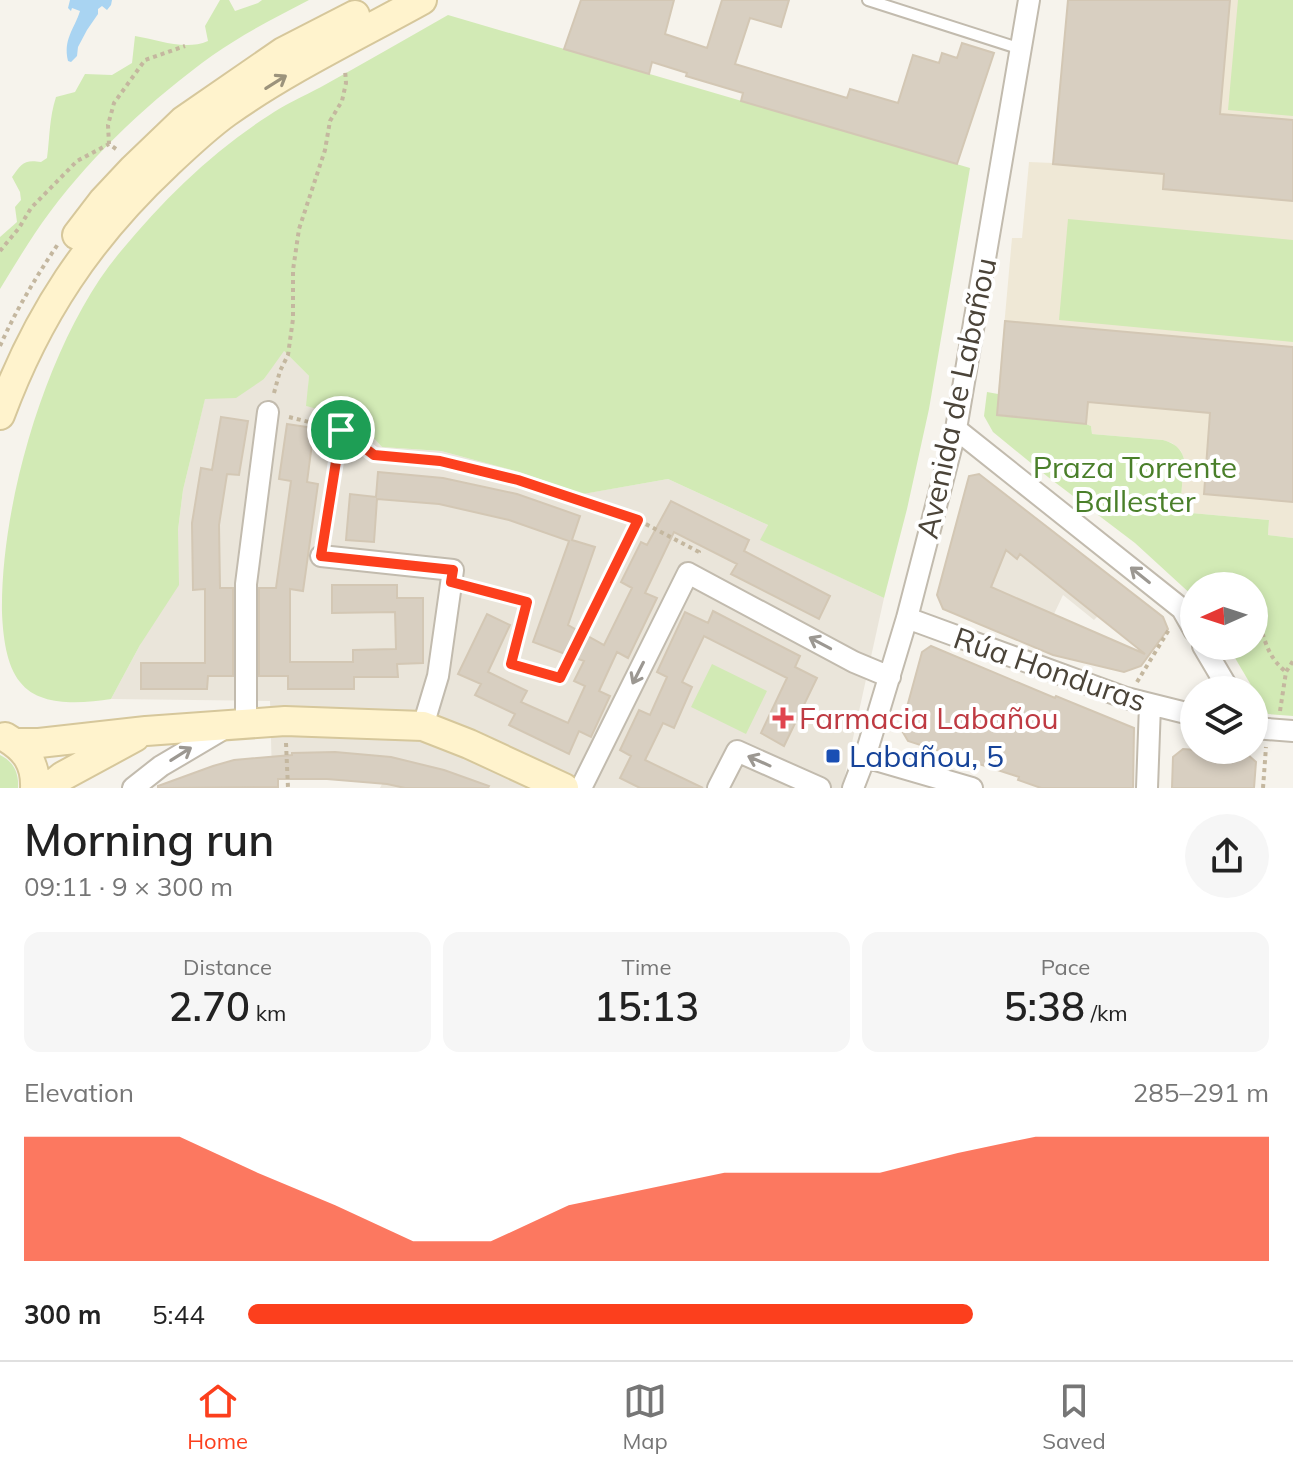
<!DOCTYPE html>
<html lang="en">
<head>
<meta charset="utf-8">
<style>
	:root { --surface:#fff; --page:#f6f6f6; --text:#222; --muted:#767676; --line:#e0e0e0; --accent:#fc3f1d }
	body { margin:0; font-family:Mulish,sans-serif; background:var(--page); color:var(--text); height:100vh; display:flex; flex-direction:column; font-size:30px; white-space:nowrap }
	* { box-sizing:border-box; margin:0 }
	p { font-size:26px; color:var(--muted) }
	.icon { flex:none; width:44px; height:44px; fill:none; stroke:currentColor; stroke-width:2; stroke-linecap:round; stroke-linejoin:round }
	.map { position:relative; height:788px; overflow:hidden }
	.panel { display:flex; flex-direction:column; background:var(--surface); flex:1 }
	.panel>* { flex:none }
	.needle { width:52px; rotate:267deg }
	.controls { position:absolute; left:1180px; top:572px; display:grid; gap:16px }
	.controls a { display:grid; place-items:center; width:88px; height:88px; border-radius:50%; background:var(--surface); box-shadow:0 4px 12px #0003; font-size:40px }
	.pin { position:absolute; display:grid; place-items:center; width:68px; height:68px; color:#fff; margin:-34px; border:4px solid #fff; border-radius:50%; box-shadow:0 2px 8px #0007 }
	.round { display:grid; place-items:center; flex:none; width:84px; height:84px; border-radius:42px; background:var(--page) }
	.headline { display:flex; align-items:center; justify-content:space-between; height:136px; padding:0 24px }
	h1 { font-size:44px; font-weight:600; line-height:60px }
	.metrics { display:grid; grid-template-columns:repeat(3,1fr); gap:12px; height:136px; padding:8px 24px }
	.metrics div { display:grid; align-content:center; border-radius:16px; background:var(--page); text-align:center }
	.metrics b { font-size:40px; font-weight:600 }
	.metrics small { font-size:22px; font-weight:400 }
	.metrics p { font-size:22px }
	.chart { height:224px; padding:16px 24px }
	.chart p { display:flex; justify-content:space-between }
	.chart svg { width:100%; height:144px; margin-top:8px; fill:var(--accent); opacity:.7 }
	ul { padding:0 24px; list-style:none; font-size:26px }
	li { display:grid; grid-template-columns:128px 96px 1fr; align-items:center; height:60px }
	li i { height:20px; border-radius:10px; background:var(--accent) }
	.dock { display:flex; justify-content:space-around; align-items:center; height:112px; border-top:2px solid var(--line); background:var(--surface); font-size:22px; color:var(--muted) }
	.dock a { display:grid; justify-items:center; gap:4px }
	.dock .current { color:var(--accent) }
	.map>svg:first-child { display:block }
	.residential { fill:#eae5da }
	.education { fill:#efe8d6 }
	.green { fill:#d2eab5 }
	.water { fill:#a9d4f2 }
	.building { fill:#d8cfc1; stroke:#d3c7b4; stroke-width:2; fill-rule:evenodd }
	.lines { fill:none; stroke-linecap:round; stroke-linejoin:round }
	.lane-casing { stroke:#c2bbae; stroke-width:14 }
	.street-casing { stroke:#c2bbae; stroke-width:24 }
	.secondary-casing { stroke:#d6c79b; stroke-width:32 }
	.path { stroke:#c4b79f; stroke-width:4; stroke-dasharray:4 4; stroke-linecap:butt }
	.lane { stroke:#fff; stroke-width:10 }
	.street { stroke:#fff; stroke-width:20 }
	.secondary { stroke:#fff3cd; stroke-width:28 }
	.oneway { stroke:#9c937c }
	.oneway2 { stroke:#9c9892 }
	.route-casing { stroke:#fff; stroke-width:16 }
	.route { stroke:#fc3f1d; stroke-width:10 }
	.health-dot { fill:#e0444e; stroke:#fff; stroke-width:3 }
	.transit-dot { fill:#1a4fb4; stroke:#fff; stroke-width:3 }
	.labels { text-anchor:middle; dominant-baseline:central; stroke-width:8; stroke-linejoin:round; paint-order:stroke }
	.street-label { font-size:30px; fill:#4b4439; stroke:#fff }
	.park-label { font-size:30px; fill:#4a7f2a; stroke:#fff }
	.health-label { font-size:30px; fill:#be3a42; stroke:#fff; text-anchor:start }
	.transit-label { font-size:30px; fill:#164399; stroke:#fff; text-anchor:start }
</style>
</head>
<body>
<div class="map">
<svg width="1293" height="788" viewBox="0 0 1293 788">
	<rect width="100%" height="100%" fill="#f6f3ec"/>
	<path class="residential" d="M 283,350 L 309,376 L 307,406 L 357,420 L 382,447 L 441,451 L 519,472 L 582,494 L 668,479 L 768,525 L 761,540 L 884,598 L 842,788 L 380,788 L 386,776 L 272,776 L 270,701 L 111,699 L 140,645 L 178,530 L 183,490 L 205,398 L 264,379 Z
		M 1002,547 L 1016,558 L 1020,554 L 1098,616 L 1094,620 L 1063,595 L 1054,614 L 991,587 Z"/>
	<path class="education" d="M 1068,0 L 1293,0 L 1293,538 L 1268,535 L 1269,520 L 1180,512 L 1184,459 L 1181,451 L 1172,443 L 1163,440 L 1092,434 L 1091,426 L 1089,425 L 999,414 L 998,394 L 1012,238 L 1022,238 L 1029,162 L 1053,163 Z"/>
	<path class="green" d="M 220,0 L 229,0 L 235,11 L 258,3 L 262,0 L 309,0 C 276,17 243,34 213,55 C 152,99 95,152 50,212 C 32,236 16,263 0,289 L 0,237 L 17,222 L 15,207 L 21,200 L 20,192 L 12,177 C 21,164 24,159 41,162 L 47,158 C 50,136 49,119 56,97 L 75,92 L 85,74 L 112,75 L 132,63 L 135,36 C 159,40 185,51 208,41 L 205,26 Z
		M 1238,0 L 1293,0 L 1293,116 L 1228,110 Z
		M 448,15 L 970,168 L 929,409 L 907,509 L 884,598 L 760,540 L 768,525 L 668,479 L 583,494 L 519,472 L 441,451 L 382,447 L 357,420 L 306,406 L 309,376 L 284,351 L 264,379 L 236,398 L 205,399 L 183,490 L 178,530 L 179,585 L 140,645 L 111,699 C 83,703 40,708 20,682 C 6,665 3,635 2,613 C 0,502 49,336 121,251 C 164,199 212,152 268,116 C 285,104 304,96 321,87 C 364,63 406,39 448,15 Z
		M 1068,219 L 1293,240 L 1293,342 L 1059,320 Z
		M 987,392 L 998,394 L 998,412 L 1002,416 L 1086,424 L 1091,426 L 1092,434 L 1163,440 C 1174,443 1181,448 1184,459 L 1180,512 L 1269,520 L 1268,535 L 1293,538 L 1293,716 L 1268,714 L 1228,646 L 1254,646 L 1254,586 L 1194,586 L 1194,597 L 1135,543 L 1048,477 L 993,432 L 984,416 Z
		M 712,664 L 767,691 L 746,734 L 691,707 Z
		M 0,755 C 14,762 19,773 18,788 L 0,788 Z"/>
	<path class="water" d="M 70,0 L 112,0 L 111,5 L 107,10 L 102,6 L 98,9 L 98,14 L 87,30 L 78,47 L 77,56 L 71,62 L 68,61 C 63,39 74,30 80,11 L 72,8 L 71,11 L 68,8 Z"/>
	<path class="building" d="M 581,0 L 674,0 L 665,34 L 707,48 L 722,0 L 789,0 L 781,27 L 750,18 L 735,64 L 847,98 L 850,89 L 898,103 L 913,55 L 939,63 L 942,53 L 957,58 L 962,43 L 994,53 L 957,164 L 741,101 L 743,93 L 686,76 L 687,73 L 652,62 L 649,74 L 564,49 Z
		M 1068,0 L 1230,0 L 1220,114 L 1293,120 L 1293,201 L 1163,189 L 1164,174 L 1053,164 Z
		M 1005,321 L 1293,347 L 1293,502 L 1204,494 L 1210,413 L 1088,402 L 1086,424 L 997,415 Z
		M 221,417 L 248,421 L 239,475 L 227,474 L 219,525 L 220,588 L 233,588 L 233,676 L 208,676 L 207,689 L 141,689 L 141,663 L 205,663 L 205,589 L 193,590 L 192,523 L 201,468 L 212,470 Z
		M 287,424 L 314,428 L 307,482 L 318,484 L 303,591 L 290,589 L 290,662 L 353,662 L 353,650 L 396,649 L 395,612 L 332,613 L 332,585 L 397,585 L 397,598 L 423,598 L 423,663 L 397,664 L 398,677 L 354,677 L 354,689 L 288,689 L 288,676 L 259,676 L 259,588 L 276,588 L 291,481 L 279,479 Z
		M 378,472 L 443,478 L 517,494 L 580,516 L 572,540 L 595,547 L 568,625 L 604,645 L 632,588 L 621,582 L 641,542 L 647,545 L 671,501 L 749,540 L 744,551 L 830,596 L 819,619 L 731,574 L 737,564 L 674,532 L 645,593 L 657,598 L 628,658 L 617,652 L 599,691 L 610,696 L 591,737 L 579,731 L 569,754 L 509,725 L 515,714 L 475,695 L 481,684 L 458,674 L 487,614 L 510,625 L 488,672 L 527,691 L 521,702 L 568,723 L 585,686 L 574,681 L 584,661 L 533,642 L 569,541 L 509,520 L 439,504 L 377,499 L 374,542 L 346,540 L 350,494 L 376,497 Z
		M 979,474 L 1163,617 L 1168,629 L 1141,666 L 1124,672 L 1053,655 L 943,609 L 937,595 L 969,476 ZM 1006,550 L 1017,559 L 1020,554 L 1145,654 L 991,587 Z
		M 713,611 L 800,656 L 795,667 L 817,678 L 784,746 L 761,733 L 787,678 L 704,636 L 682,682 L 692,687 L 674,728 L 663,723 L 645,760 L 703,788 L 640,788 L 620,778 L 631,756 L 620,750 L 639,710 L 650,715 L 667,677 L 657,672 L 685,612 L 708,623 Z
		M 931,646 L 1055,698 L 1056,696 L 1134,728 L 1133,788 L 1041,788 L 1018,780 L 1019,777 L 908,741 L 901,729 L 922,652 Z
		M 1183,749 L 1247,754 L 1256,762 L 1254,788 L 1172,788 L 1173,757 Z
		M 335,752 L 391,757 L 444,770 L 489,786 L 488,788 L 405,788 L 387,784 L 327,779 L 278,779 L 278,787 L 158,788 L 158,786 L 213,766 L 234,760 L 292,755 L 292,753 Z"/>
	<g class="lines">
		<defs>
			<path id="lane" d="M 868,0 L 1021,49"/>
			<path id="street" d="M 956,429 L 1182,609 L 1194,630
				M 321,556 L 453,570 L 438,676 L 423,726
				M 907,618 L 1126,698 L 1194,715
				M 1203,646 L 1229,690
				M 246,723 L 246,584 L 268,412
				M 1254,728 L 1293,731
				M 865,757 L 972,788
				M 133,788 L 161,766 L 227,727
				M 581,788 L 688,573 L 854,662 L 890,677
				M 718,788 L 737,751 L 820,788
				M 853,788 L 865,757 L 907,618 L 956,429 L 1029,0
				M 1147,788 L 1150,705"/>
			<path id="secondary" d="M 77,235 L 103,201 L 133,169 L 183,121 L 283,52 L 355,15
				M 0,415 C 37,315 89,237 167,164 C 186,146 206,127 227,112 C 288,69 357,36 422,0
				M 5,737 C 26,749 36,764 35,788
				M 17,743 L 39,743 L 146,731 L 285,721 L 423,726 L 469,744 L 564,788
				M 48,788 L 63,776 L 135,737"/>
		</defs>
		<use href="#lane" class="lane-casing"/>
		<use href="#street" class="street-casing"/>
		<use href="#secondary" class="secondary-casing"/>
		<path class="path" d="M 116,149 L 109,144 L 108,125 L 114,103 L 145,60 L 185,46
			M 0,251 L 19,228 L 31,208 L 77,161 L 109,144
			M 0,346 C 16,310 36,277 58,244
			M 274,393 L 280,371 L 288,355 L 293,319 L 293,270 L 299,229 L 325,150 L 330,121 L 342,101 L 346,83 L 345,69
			M 289,417 L 341,430 L 324,538
			M 341,430 L 374,455 L 440,461 L 518,480 L 637,520
			M 469,587 L 527,602 L 511,664 L 560,678 L 638,520 L 699,552 L 698,554
			M 1254,631 L 1263,635 C 1268,651 1273,661 1286,672
			M 1137,682 L 1170,628
			M 1280,711 L 1286,672 L 1293,661
			M 286,743 L 288,788
			M 1263,788 L 1266,747"/>
		<use href="#lane" class="lane"/>
		<use href="#street" class="street"/>
		<use href="#secondary" class="secondary"/>
	</g>
	<defs><path id="oneway-shaft" d="M-6 0H5M1.5-3L5.5 0L1.5 3" fill="none" stroke-width="1.6" stroke-linecap="round" stroke-linejoin="round" transform="scale(2)"/></defs>
	<use class="oneway" href="#oneway-shaft" transform="translate(276 82) rotate(-32)"/>
	<g class="oneway2">
		<use href="#oneway-shaft" transform="translate(1140 575) rotate(-141)"/>
		<use href="#oneway-shaft" transform="translate(820 643) rotate(-152)"/>
		<use href="#oneway-shaft" transform="translate(638 673) rotate(117)"/>
		<use href="#oneway-shaft" transform="translate(181 754) rotate(-32)"/>
		<use href="#oneway-shaft" transform="translate(759 761) rotate(-156)"/>
	</g>
	<g class="lines">
		<defs>
			<path id="route" d="M 341,430 L 374,455 L 440,461 L 518,480 L 638,520 L 560,678 L 511,664 L 527,602 L 451,582 L 453,570 L 321,556 Z"/>
		</defs>
		<use href="#route" class="route-casing"/>
		<use href="#route" class="route"/>
	</g>
	<path class="health-dot" d="M779 706h8v8h8v8h-8v8h-8v-8h-8v-8h8z"/>
	<rect class="transit-dot" x="825" y="748" width="16" height="16" rx="4"/>
	<g class="labels">
		<g class="street-label">
			<text transform="translate(956 398) rotate(-78)">Avenida de Labañou</text>
			<text transform="translate(1050 669) rotate(19)">Rúa Honduras</text>
		</g>
		<g class="park-label">
			<text x="1135" y="467">Praza Torrente<tspan x="1135" dy="34">Ballester</tspan></text>
		</g>
		<g class="health-label">
			<text x="799" y="718">Farmacia Labañou</text>
		</g>
		<g class="transit-label">
			<text x="849" y="756">Labañou, 5</text>
		</g>
	</g>
</svg>
<div class="controls">
<a><svg class="needle" viewBox="-14 -14 28 28"><path d="M0-13l5 13h-10z" fill="#e53935"/><path d="M0 13l5-13h-10z" fill="#767676"/></svg></a>
<a><svg class="icon" aria-label="layers" viewBox="0 0 24 24"><path d="M12 4l9 5-9 5-9-5zM3 14l9 5 9-5"/></svg></a>
</div>
<div class="pin" style="left:341px;top:430px;background:#1e9e55"><svg class="icon" aria-label="arrive" viewBox="0 0 24 24"><path d="M6 21V4h12l-3 4 3 4H6"/></svg></div>
</div>
<section class="panel">
<div class="headline"><div><h1>Morning run</h1><p>09:11 · 9 × 300 m</p></div><a class="round"><svg class="icon" aria-label="share" viewBox="0 0 24 24"><path d="M12 15V3M7 8l5-5 5 5M5 13v7h14v-7"/></svg></a></div>
<div class="metrics">
<div><p>Distance</p><b>2.70<small> km</small></b></div>
<div><p>Time</p><b>15:13</b></div>
<div><p>Pace</p><b>5:38<small> /km</small></b></div>
</div>
<div class="chart"><p><span>Elevation</span>285–291 m</p>
<svg viewBox="0 0 160 44" preserveAspectRatio="none"><path d="M0 44V6L10 6L20 6L30 17L40 27L50 38L60 38L70 27L80 22L90 17L100 17L110 17L120 11L130 6L140 6L150 6L160 6V44z"/></svg>
</div>
<ul>
<li><b>300 m</b>5:44<i style="width:71%"></i></li>
</ul>
</section>
<nav class="dock">
<a class="current"><svg class="icon" aria-label="home" viewBox="0 0 24 24"><path d="M3 11l9-7 9 7M6 9v11h12V9"/></svg>Home</a>
<a><svg class="icon" aria-label="map" viewBox="0 0 24 24"><path d="M3 6l6-2 6 2 6-2v14l-6 2-6-2-6 2zM9 4v14M15 6v14"/></svg>Map</a>
<a><svg class="icon" aria-label="saved" viewBox="0 0 24 24"><path d="M7 4h10v16l-5-4-5 4z"/></svg>Saved</a>
</nav>
</body>
</html>
